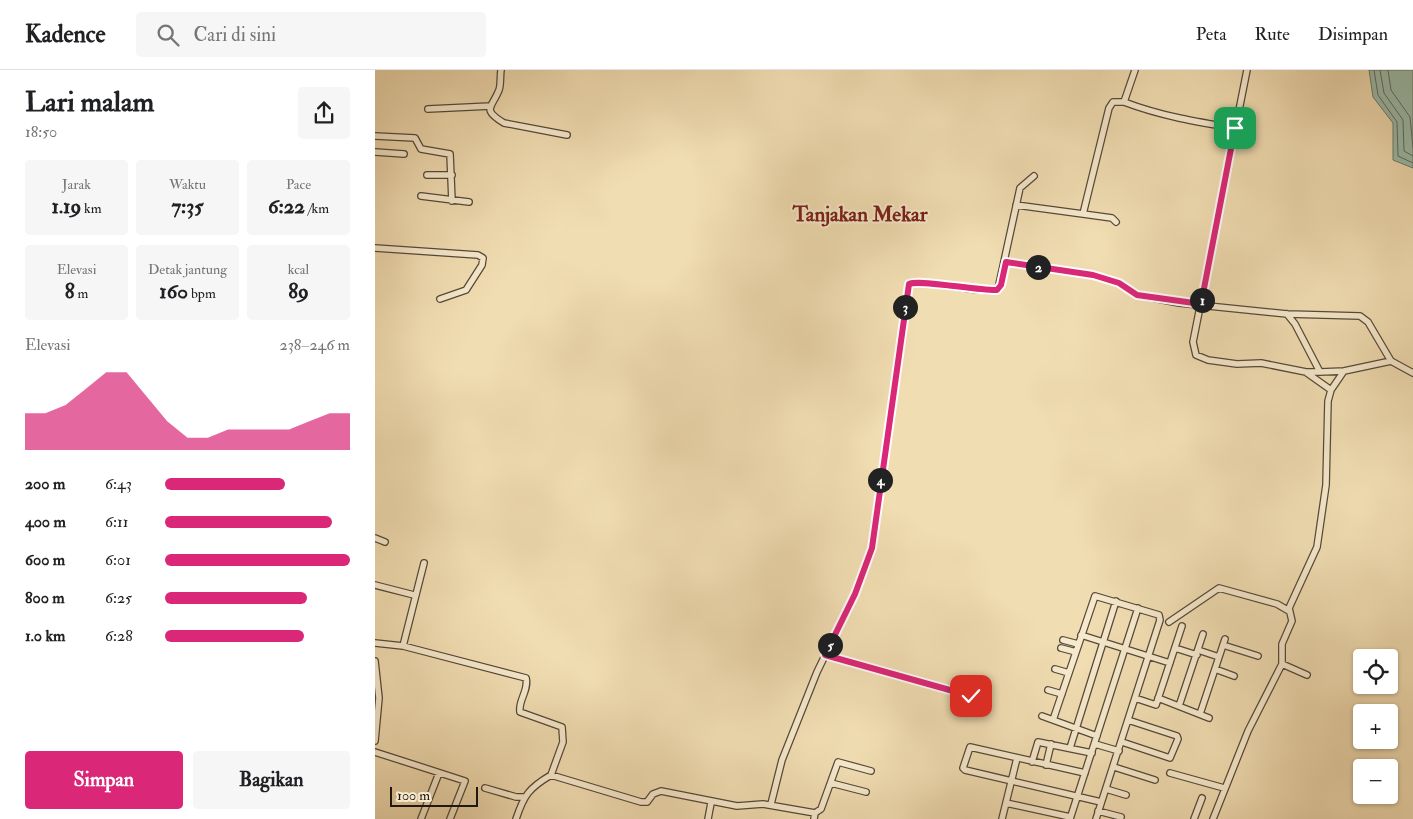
<!DOCTYPE html>
<html lang="id">
<head>
<meta charset="utf-8">
<style>
	:root { --surface:#fff; --page:#f6f6f6; --text:#202124; --muted:#757577; --line:#e0e0e0; --accent:#db2777 }
	body { margin:0; font-family:"IM FELL Double Pica",serif; background:var(--page); color:var(--text); height:100vh; display:flex; flex-direction:column; font-size:19px; white-space:nowrap }
	* { box-sizing:border-box; margin:0 }
	p { font-size:16px; color:var(--muted) }
	.icon { flex:none; width:28px; height:28px; fill:none; stroke:currentColor; stroke-width:2; stroke-linecap:round; stroke-linejoin:round }
	.map { position:relative; flex:1; overflow:hidden }
	.details { display:flex; flex-direction:column; background:var(--surface); width:375px }
	.details>* { flex:none }
	.tools { position:absolute; left:978px; top:579px; display:grid; gap:10px }
	.tools a { display:grid; place-items:center; width:45px; height:45px; border-radius:5px; background:var(--surface); box-shadow:0 1px 4px #0004; font-size:25px }
	.scale { position:absolute; left:15px; bottom:12px; width:88px; box-sizing:border-box; padding-left:5px; border:2px solid #21180f; border-top:0; font-size:14px; line-height:18px; white-space:nowrap; color:#21180f; -webkit-text-stroke:4px #f6e9cd; paint-order:stroke }
	.pin { position:absolute; display:grid; place-items:center; width:42px; height:42px; color:#fff; margin:-21px; border-radius:10px; box-shadow:0 2px 8px #0006 }
	.km { position:absolute; width:25px; height:25px; margin:-12px; border-radius:50%; background:#222; color:#fff; font-size:14px; line-height:25px; text-align:center }
	.round { display:grid; place-items:center; flex:none; width:52px; height:52px; border-radius:5px; background:var(--page) }
	.overview { display:flex; align-items:center; justify-content:space-between; height:85px; padding:0 25px }
	h1 { font-size:28px; font-weight:700; line-height:38px }
	.metrics { display:grid; grid-template-columns:repeat(3,1fr); gap:8px; height:85px; padding:5px 25px }
	.metrics div { display:grid; align-content:center; border-radius:5px; background:var(--page); text-align:center }
	.metrics b { font-size:21px; font-weight:700 }
	.metrics small { font-size:14px; font-weight:400 }
	.metrics p { font-size:14px }
	.chart { height:140px; padding:10px 25px }
	.chart p { display:flex; justify-content:space-between }
	.chart svg { width:100%; height:90px; margin-top:5px; fill:var(--accent); opacity:.7 }
	.action { display:flex; gap:10px; margin-top:auto; padding:10px 25px }
	.action a { flex:1; height:58px; border-radius:5px; background:var(--accent); color:#fff; font-size:20px; font-weight:700; line-height:58px; text-align:center }
	.action a+a { background:var(--page); color:var(--text) }
	ul { padding:0 25px; list-style:none; font-size:16px }
	li { display:grid; grid-template-columns:80px 60px 1fr; align-items:center; height:38px }
	li i { height:12px; border-radius:6px; background:var(--accent) }
	header { display:flex; align-items:center; gap:30px; box-sizing:border-box; height:70px; padding:0 25px; background:var(--surface); border-bottom:1px solid var(--line) }
	header strong { font-size:24px }
	nav { display:flex; gap:28px; margin-inline-start:auto; font-size:18px }
	.search { width:350px; height:45px; background:var(--page); display:flex; align-items:center; gap:12px; box-sizing:border-box; padding:0 18px; border-radius:5px; color:var(--muted); font-size:19px }
	main { display:flex; flex:1; min-height:0 }
	.map>svg:first-child { display:block }
	.water { fill:#9bbcab; stroke:#6a7a6d }
	.lines { fill:none; stroke-linecap:round; stroke-linejoin:round }
	.shore { stroke:#5e6a5d; stroke-width:1 }
	.minor-casing { stroke:#554938; stroke-width:8 }
	.minor { stroke:#f6e9cd; stroke-width:5.5 }
	.route-casing { stroke:#fff; stroke-width:10 }
	.route { stroke:#db2777; stroke-width:6 }
	.labels { text-anchor:middle; dominant-baseline:central; stroke-width:4; stroke-linejoin:round; paint-order:stroke }
	.quarter-label { font-size:21px; font-weight:bold; fill:#7a1f14; stroke:#f6e9cd }
</style>
</head>
<body>
<header>
<strong>Kadence</strong>
<div class="search"><svg class="icon" aria-label="search" viewBox="0 0 24 24"><circle cx="10" cy="10" r="6"/><path d="M15 15l6 6"/></svg>Cari di sini</div>
<nav><a>Peta</a><a>Rute</a><a>Disimpan</a></nav>
</header>
<main>
<section class="details">
<div class="overview"><div><h1>Lari malam</h1><p>18:50</p></div><a class="round"><svg class="icon" aria-label="share" viewBox="0 0 24 24"><path d="M12 15V3M7 8l5-5 5 5M5 13v7h14v-7"/></svg></a></div>
<div class="metrics">
<div><p>Jarak</p><b>1.19<small> km</small></b></div>
<div><p>Waktu</p><b>7:35</b></div>
<div><p>Pace</p><b>6:22<small> /km</small></b></div>
</div>
<div class="metrics">
<div><p>Elevasi</p><b>8<small> m</small></b></div>
<div><p>Detak jantung</p><b>160<small> bpm</small></b></div>
<div><p>kcal</p><b>89</b></div>
</div>
<div class="chart"><p><span>Elevasi</span>238–246 m</p>
<svg viewBox="0 0 160 44" preserveAspectRatio="none"><path d="M0 44V26L10 26L20 22L30 14L40 6L50 6L60 18L70 30L80 38L90 38L100 34L110 34L120 34L130 34L140 30L150 26L160 26V44z"/></svg>
</div>
<ul>
<li><b>200 m</b>6:43<i style="width:65%"></i></li>
<li><b>400 m</b>6:11<i style="width:90%"></i></li>
<li><b>600 m</b>6:01<i style="width:100%"></i></li>
<li><b>800 m</b>6:25<i style="width:77%"></i></li>
<li><b>1.0 km</b>6:28<i style="width:75%"></i></li>
</ul>
<div class="action"><a>Simpan</a><a>Bagikan</a></div>
</section>
<div class="map">
<svg width="1038" height="749" viewBox="0 0 1038 749">
	<rect width="100%" height="100%" fill="#f1ddb2"/>
	<filter id="stains"><feTurbulence type="fractalNoise" baseFrequency=".004" numOctaves="4"/><feColorMatrix values="0 0 0 0 .2 0 0 0 0 .09 0 0 0 0 .02 0 0 0 .5 -.17"/></filter>
	<radialGradient id="worn" r=".72"><stop offset=".6" stop-color="#630" stop-opacity="0"/><stop offset="1" stop-color="#630" stop-opacity=".3"/></radialGradient>
	<path class="water" d="M 994,0 L 1038,0 L 1038,98 L 1018,90 L 1018,53 L 998,27 Z"/>
	<g class="lines">
		<path class="shore" d="M 999,0 L 1003,25 L 1022,52 L 1023,86 L 1038,93
			M 1005,0 L 1009,23 L 1028,50 L 1029,81 L 1038,86
			M 1013,0 L 1016,20 L 1035,47 L 1038,78"/>
		<defs>
			<path id="minor" d="M 126,0 C 125,6 126,15 124,20 C 117,38 106,39 129,53 L 192,65
				M 872,0 L 818,272 L 821,285 L 833,290 L 862,294 L 886,293 L 931,302 L 945,302
				M 749,32 C 786,46 822,52 860,58
				M 53,39 L 116,36
				M 0,66 L 40,68 L 46,79 L 75,84 L 77,131
				M 0,82 L 29,84
				M 52,105 L 77,105
				M 46,126 L 94,132
				M 641,135 L 708,144 L 734,38 L 738,32 L 749,32 L 760,0
				M 708,144 L 737,148 L 741,152
				M 0,178 L 103,185 L 108,188 L 107,195 L 91,220 L 65,229
				M 631,192 L 718,205 L 744,213 L 762,225 L 804,233 L 912,244 L 985,246 L 993,252 L 1016,291 L 1038,303
				M 969,301 L 1016,291
				M 932,303 L 956,320
				M 0,468 L 10,472
				M 0,515 L 39,525
				M 794,552 L 844,518 L 902,534 L 914,541
				M 706,565 L 795,593
				M 688,570 L 703,574
				M 0,573 L 28,576 L 151,608 C 154,621 143,630 145,642 L 187,657 L 188,672 L 176,705 C 154,718 149,725 141,749
				M 848,575 L 883,586
				M 28,576 L 49,493
				M 686,578 L 701,582
				M 800,578 L 822,585
				M 823,580 L 844,587
				M 451,585 L 596,626
				M 0,591 L 4,628 L 0,671
				M 907,594 L 932,605
				M 680,599 L 694,603
				M 840,599 L 859,606
				M 673,620 L 687,624
				M 760,628 L 781,635 L 807,556
				M 783,628 L 834,648
				M 804,636 L 828,564
				M 825,644 L 850,569
				M 667,646 L 722,666
				M 678,650 L 720,526 L 784,545 L 785,550 L 721,749
				M 747,672 L 795,688 L 803,669 L 802,666 L 753,650
				M 720,674 L 744,681
				M 695,678 L 741,531
				M 0,682 L 90,711 L 75,749
				M 657,692 L 663,672 L 717,683
				M 671,695 L 676,674
				M 739,697 L 780,710
				M 710,703 L 595,677 L 588,698 L 590,700 L 726,732
				M 795,703 L 849,718
				M 176,705 L 266,732 L 272,732 L 278,724 L 286,721 L 362,736 L 388,734 L 440,743 L 439,749
				M 456,713 L 491,722
				M 110,718 L 141,727 L 148,727
				M 731,719 L 751,725
				M 631,733 L 695,747
				M 396,734 L 407,690 L 442,602 L 480,524 L 497,478 L 534,214 C 549,207 602,225 623,219 L 645,118 L 659,106
				M 723,741 L 746,747
				M 440,743 L 446,739 L 463,692 L 496,701
				M 46,749 L 64,703
				M 333,749 L 336,733
				M 627,749 L 642,688
				M 695,749 L 763,538
				M 819,749 L 827,728
				M 838,749 L 873,661 L 907,594 L 907,574 L 917,551 L 914,538 L 942,477 L 951,415 L 953,331 L 956,320 L 969,301 L 945,302 L 920,254 L 912,244"/>
		</defs>
		<use href="#minor" class="minor-casing"/>
		<use href="#minor" class="minor"/>
	</g>
	<g class="lines">
		<defs>
			<path id="route" d="M 596,626 L 450,585 L 480,524 L 497,478 L 534,214 C 545,209 603,221 622,220 L 626,215 L 631,192 L 718,205 L 744,213 L 762,225 L 826,234 L 860,58"/>
		</defs>
		<use href="#route" class="route-casing"/>
		<use href="#route" class="route"/>
	</g>
	<g class="labels">
		<g class="quarter-label">
			<text x="485" y="144">Tanjakan Mekar</text>
		</g>
	</g>
	<rect width="100%" height="100%" filter="url(#stains)"/>
	<rect width="100%" height="100%" fill="url(#worn)"/>
</svg>
<div class="tools">
<a><svg class="icon" aria-label="locate" viewBox="0 0 24 24"><circle cx="12" cy="12" r="6"/><path d="M12 2v4M12 18v4M2 12h4M18 12h4"/></svg></a>
<a>+</a>
<a>−</a>
</div>
<div class="scale">100 m</div>
<div class="pin" style="left:860px;top:58px;background:#1e9e55"><svg class="icon" aria-label="arrive" viewBox="0 0 24 24"><path d="M6 21V4h12l-3 4 3 4H6"/></svg></div>
<div class="pin" style="left:596px;top:626px;background:#d93025"><svg class="icon" aria-label="check" viewBox="0 0 24 24"><path d="M5 12l5 5 9-10"/></svg></div>
<b class="km" style="left:827px;top:230px">1</b>
<b class="km" style="left:663px;top:197px">2</b>
<b class="km" style="left:530px;top:237px">3</b>
<b class="km" style="left:505px;top:410px">4</b>
<b class="km" style="left:455px;top:575px">5</b>
</div>
</main>
</body>
</html>
